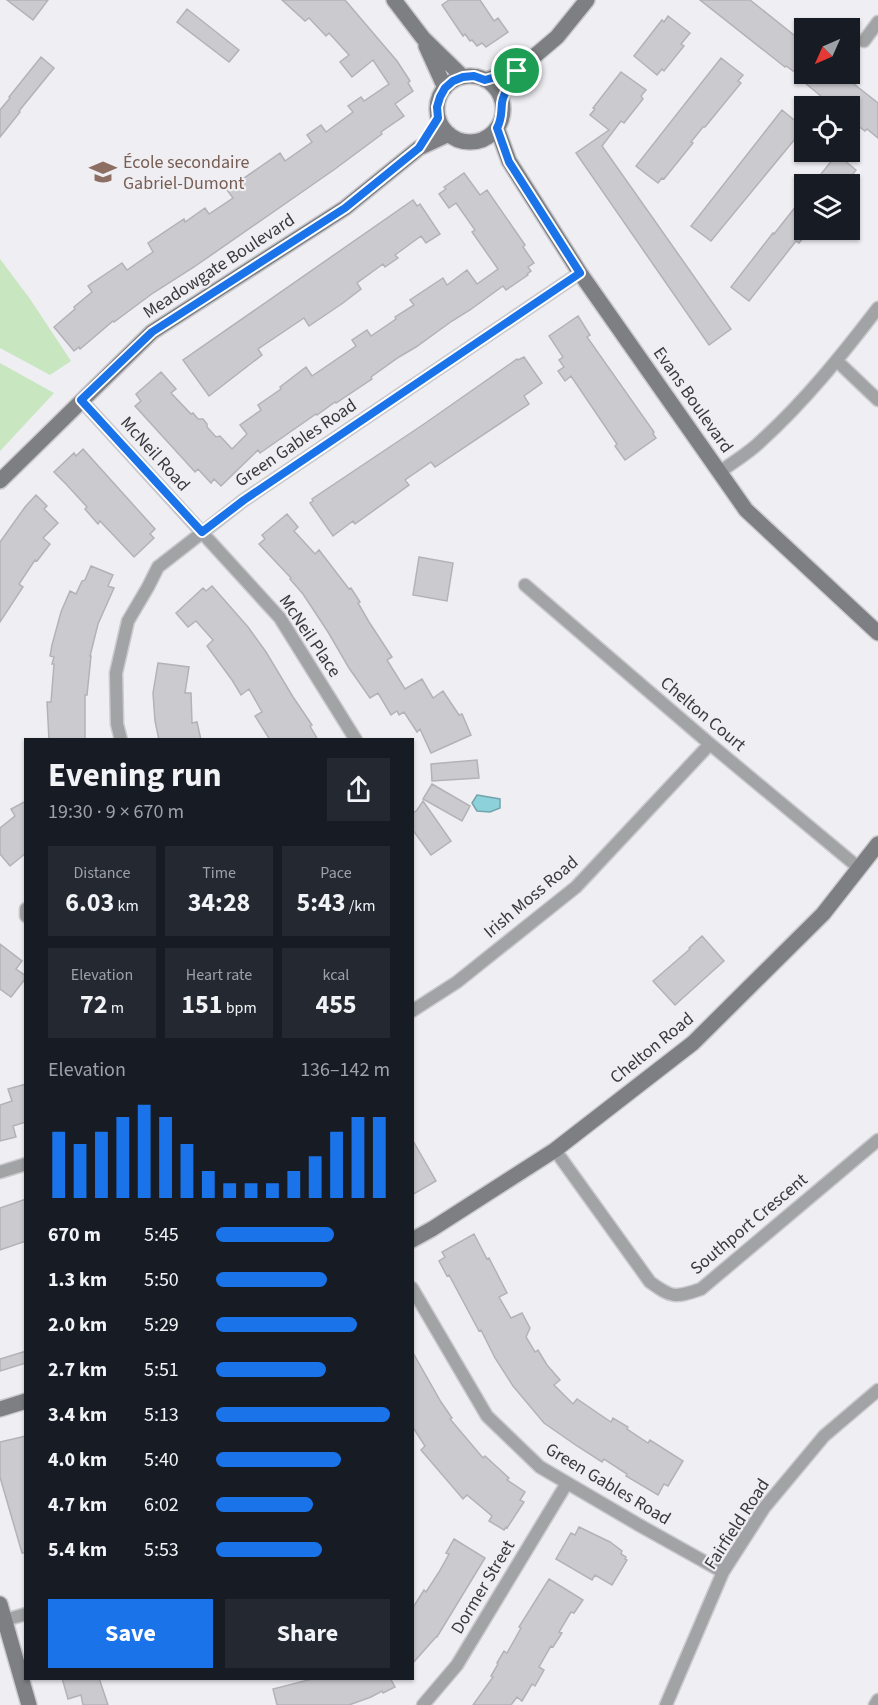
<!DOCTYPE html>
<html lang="en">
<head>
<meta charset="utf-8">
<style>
	:root { --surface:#171b24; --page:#242831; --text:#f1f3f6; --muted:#9ea1a6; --accent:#1a73e8 }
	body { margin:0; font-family:"Source Sans 3",sans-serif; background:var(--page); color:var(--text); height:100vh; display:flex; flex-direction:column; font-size:22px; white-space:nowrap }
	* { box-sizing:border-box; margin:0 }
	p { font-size:20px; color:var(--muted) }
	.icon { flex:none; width:33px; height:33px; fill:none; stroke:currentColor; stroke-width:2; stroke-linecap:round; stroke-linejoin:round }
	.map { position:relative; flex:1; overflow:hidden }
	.sheet { position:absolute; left:24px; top:738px; width:390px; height:942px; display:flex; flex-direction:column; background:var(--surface); border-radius:0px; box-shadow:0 2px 4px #0004 }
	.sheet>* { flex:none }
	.needle { width:39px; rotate:225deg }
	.tools { position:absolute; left:794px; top:18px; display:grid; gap:12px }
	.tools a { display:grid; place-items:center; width:66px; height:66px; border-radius:0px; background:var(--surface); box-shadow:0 2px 4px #0004; font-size:30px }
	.pin { position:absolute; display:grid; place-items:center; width:51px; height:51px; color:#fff; margin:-26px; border:3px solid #fff; border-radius:50%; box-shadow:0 2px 6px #0007 }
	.round { display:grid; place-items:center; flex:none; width:63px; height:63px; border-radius:0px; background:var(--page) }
	.summary { display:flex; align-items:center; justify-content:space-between; height:102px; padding:0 24px }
	h1 { font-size:33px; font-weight:700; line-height:45px }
	.stats { display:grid; grid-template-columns:repeat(3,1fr); gap:9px; height:102px; padding:6px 24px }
	.stats div { display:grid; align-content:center; border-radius:0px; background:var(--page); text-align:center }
	.stats b { font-size:26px; font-weight:700 }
	.stats small { font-size:16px; font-weight:400 }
	.stats p { font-size:16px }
	.chart { height:168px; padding:12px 24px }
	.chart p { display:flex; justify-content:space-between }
	.chart svg { width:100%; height:108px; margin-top:6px; stroke:var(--accent); stroke-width:6 }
	.primary-button { display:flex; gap:12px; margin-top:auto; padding:12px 24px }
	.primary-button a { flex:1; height:69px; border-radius:0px; background:var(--accent); color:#fff; font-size:24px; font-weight:700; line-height:69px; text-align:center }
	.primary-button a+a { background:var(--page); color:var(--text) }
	ul { padding:0 24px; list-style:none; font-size:20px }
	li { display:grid; grid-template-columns:96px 72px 1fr; align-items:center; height:45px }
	li i { height:15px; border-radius:8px; background:var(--accent) }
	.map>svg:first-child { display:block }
	.green { fill:#c8e6c0 }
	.water { fill:#8dd2db; stroke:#74a4ab; stroke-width:1.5 }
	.building { fill:#cbcacf; stroke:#b3b2b8; stroke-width:1.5 }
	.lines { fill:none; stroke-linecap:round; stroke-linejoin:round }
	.street-casing { stroke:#cbcace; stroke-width:15 }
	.secondary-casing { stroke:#cbcace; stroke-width:18 }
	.street { stroke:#a2a3a5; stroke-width:12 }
	.secondary { stroke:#7d7f82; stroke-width:15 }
	.route-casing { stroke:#fff; stroke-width:12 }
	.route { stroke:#1a73e8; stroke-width:8 }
	.labels { text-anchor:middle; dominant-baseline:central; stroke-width:4.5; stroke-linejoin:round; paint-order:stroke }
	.education-label { font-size:18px; fill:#785e54; stroke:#efeef3; text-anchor:start }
	.street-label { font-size:18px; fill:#3a393b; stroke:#efeef3 }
</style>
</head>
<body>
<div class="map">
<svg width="878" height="1705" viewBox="0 0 878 1705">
	<rect width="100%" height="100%" fill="#efeef3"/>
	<path class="green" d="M 0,259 L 30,299 L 71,361 L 50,375 L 0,348 Z
		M 0,363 L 54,393 L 0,451 Z"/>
	<path class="water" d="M 477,795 L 500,799 L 500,808 L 490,812 L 477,811 L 472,803 Z"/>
	<path class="building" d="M 7,0 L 48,0 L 33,20 Z
		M 282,0 L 345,0 L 397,61 L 410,81 L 408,83 L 413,91 L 395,104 L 404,116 L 381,132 L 382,134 L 335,169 L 194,267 L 153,293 L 114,322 L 113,321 L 80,349 L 79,347 L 74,351 L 54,327 L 75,309 L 74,307 L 92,292 L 88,286 L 122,263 L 127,270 L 153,252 L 148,243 L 184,219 L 185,222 L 205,208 L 209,214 L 233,198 L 227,190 L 280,153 L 285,161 L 312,142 L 307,135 L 321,125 L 326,132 L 353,112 L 348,106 L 361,97 L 364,101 L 389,84 L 373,60 L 352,77 L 340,62 L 349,55 L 329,33 L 326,36 L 309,18 L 305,21 Z
		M 449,0 L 480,0 L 494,21 L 498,18 L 508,32 L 486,47 L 482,43 L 477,46 L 472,40 L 470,41 L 465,34 L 463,36 L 442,5 Z
		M 700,0 L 750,0 L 804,43 L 804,74 L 841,74 L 878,103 L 878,138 L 867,129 L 865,131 L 849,119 L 849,106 L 833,106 L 805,83 L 807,81 L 786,66 L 785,67 Z
		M 187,9 L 239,50 L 229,62 L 177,22 Z
		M 668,16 L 690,33 L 681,44 L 684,46 L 664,71 L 662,69 L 657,75 L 634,56 L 662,20 L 664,22 Z
		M 41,57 L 54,68 L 19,111 L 20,112 L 0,137 L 0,110 L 10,98 L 9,97 Z
		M 721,58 L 743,75 L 738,81 L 741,83 L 705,127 L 703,127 L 691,142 L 693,143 L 672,169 L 664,179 L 662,178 L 658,183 L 636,166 Z
		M 621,72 L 646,90 L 641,96 L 643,99 L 624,123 L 621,121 L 602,146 L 731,329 L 709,345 L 576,153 L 609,130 L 590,115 L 595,109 L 593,108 Z
		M 782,110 L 804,128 L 711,241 L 691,226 Z
		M 837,154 L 856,170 L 845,184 L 813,184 Z
		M 464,173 L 480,195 L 487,190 L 525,245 L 523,247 L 534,263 L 528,267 L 531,271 L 527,274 L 528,275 L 506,290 L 503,286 L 470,310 L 452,321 L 416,347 L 399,357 L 371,377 L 372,379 L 336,403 L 335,402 L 317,415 L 316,414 L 260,453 L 258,450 L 221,486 L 214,479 L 211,483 L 198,469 L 195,472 L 135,406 L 141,401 L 136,394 L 161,372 L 176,389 L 171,393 L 191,414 L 193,413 L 198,419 L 203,419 L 207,424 L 207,427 L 216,437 L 220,436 L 232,449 L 247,434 L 240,425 L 261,410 L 258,405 L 281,389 L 280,387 L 306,367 L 312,376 L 356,346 L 352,340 L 367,330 L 371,336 L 396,319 L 395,317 L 414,305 L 410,300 L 443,278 L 447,285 L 467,270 L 477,284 L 498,269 L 472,232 L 475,230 L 456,203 L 449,208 L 439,194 L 446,189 L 444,187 Z
		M 804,196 L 804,230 L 810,230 L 799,243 L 796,241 L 749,301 L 731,287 L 773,233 L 774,234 Z
		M 413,200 L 417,206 L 420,204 L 440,234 L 426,243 L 421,236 L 395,255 L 398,258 L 385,267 L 383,264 L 357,283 L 361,289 L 343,303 L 309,326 L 304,318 L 258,349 L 262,355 L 209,396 L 183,360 Z
		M 578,316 L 590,335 L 587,337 L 654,432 L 653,434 L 656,438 L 625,460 L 615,446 L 617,444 L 571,376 L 565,381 L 558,371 L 564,367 L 559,360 L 563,357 L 549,336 Z
		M 524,357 L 542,383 L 524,396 L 529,404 L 435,467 L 431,462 L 405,480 L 409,485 L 355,524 L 353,521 L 333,536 L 310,503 L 313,501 L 312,499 L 424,424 L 517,359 L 518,360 Z
		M 83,449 L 155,529 L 150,534 L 154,538 L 134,557 L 100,521 L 98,524 L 85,509 L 87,507 L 66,484 L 54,472 L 74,453 L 76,456 Z
		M 36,495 L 47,506 L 44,509 L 58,523 L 43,538 L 50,544 L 37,561 L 35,560 L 19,584 L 23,587 L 0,622 L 0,542 L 25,507 Z
		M 287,514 L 298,527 L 294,531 L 315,554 L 319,550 L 349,589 L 351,588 L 360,602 L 358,603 L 369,622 L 392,657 L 387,660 L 405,689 L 422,679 L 433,698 L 443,691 L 459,715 L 462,714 L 471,735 L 431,753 L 420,729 L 417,732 L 404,712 L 399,715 L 397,711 L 391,715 L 378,693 L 370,698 L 349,668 L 328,632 L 303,594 L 290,579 L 291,578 L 259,544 L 265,539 L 262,535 Z
		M 419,557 L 453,563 L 447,601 L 413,595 Z
		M 91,566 L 113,575 L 108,586 L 114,588 L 98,624 L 90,656 L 91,656 L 87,695 L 85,695 L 85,740 L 49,740 L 47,702 L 51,702 L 54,664 L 52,664 L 54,657 L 50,656 L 52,645 L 61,612 L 70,591 L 76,594 L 82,581 L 85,580 Z
		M 212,586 L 248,627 L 266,652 L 293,697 L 312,725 L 310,726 L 318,740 L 270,740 L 255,716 L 262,712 L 249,689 L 241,695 L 232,680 L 207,646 L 213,640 L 196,621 L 188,627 L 176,613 L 203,588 L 206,591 Z
		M 158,663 L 189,667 L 185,693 L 191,693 L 192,723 L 197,722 L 201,740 L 159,740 L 155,721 L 153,693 Z
		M 477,760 L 479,778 L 432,781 L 431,764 Z
		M 432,784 L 470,806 L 462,821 L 423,799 Z
		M 26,801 L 26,853 L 10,866 L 0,854 L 0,828 L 15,816 L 11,809 Z
		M 423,801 L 451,841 L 431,855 L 412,829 L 412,814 L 417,810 Z
		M 702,936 L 724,961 L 675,1005 L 653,981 L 690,949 L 689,948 Z
		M 0,944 L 22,961 L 16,969 L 26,976 L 26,978 L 11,997 L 0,989 Z
		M 26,1084 L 26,1122 L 13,1126 L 16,1137 L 0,1141 L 0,1105 L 12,1101 L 8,1089 Z
		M 412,1139 L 436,1181 L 412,1195 Z
		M 26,1199 L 26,1241 L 0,1250 L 0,1208 Z
		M 474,1234 L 487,1259 L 489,1258 L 507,1293 L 499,1297 L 511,1318 L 522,1313 L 530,1328 L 526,1337 L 535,1352 L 538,1350 L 547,1365 L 560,1380 L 554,1385 L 573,1404 L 577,1399 L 611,1422 L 613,1418 L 628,1427 L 627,1429 L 648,1443 L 650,1440 L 683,1461 L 668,1486 L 664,1484 L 658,1495 L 626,1476 L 627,1474 L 604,1459 L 602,1462 L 577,1446 L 544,1423 L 513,1386 L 495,1358 L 481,1330 L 479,1331 L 449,1275 L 447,1276 L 439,1261 L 445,1257 L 442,1252 Z
		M 26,1351 L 26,1363 L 0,1371 L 0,1359 Z
		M 412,1351 L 441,1402 L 452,1418 L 450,1419 L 483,1458 L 485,1456 L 509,1478 L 507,1480 L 525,1492 L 520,1500 L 524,1502 L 507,1528 L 506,1527 L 504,1530 L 489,1521 L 492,1516 L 467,1495 L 463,1499 L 421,1450 L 425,1446 L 412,1426 Z
		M 26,1436 L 26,1553 L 22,1553 L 0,1477 L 0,1442 Z
		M 579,1527 L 610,1542 L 622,1551 L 621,1554 L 626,1557 L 625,1559 L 627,1560 L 612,1585 L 595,1575 L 592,1580 L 556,1559 L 571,1533 L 575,1535 Z
		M 454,1539 L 485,1558 L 437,1637 L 436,1637 L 412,1664 L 412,1609 L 424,1590 L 426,1592 L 439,1572 L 449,1554 L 446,1553 Z
		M 549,1579 L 583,1600 L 574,1613 L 571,1612 L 559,1632 L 562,1633 L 553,1647 L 551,1646 L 539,1667 L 544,1670 L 535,1686 L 532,1684 L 522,1701 L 517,1697 L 511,1705 L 473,1705 L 493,1677 L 491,1676 L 498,1664 L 497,1663 L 504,1651 L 507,1653 L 521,1628 L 519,1627 Z
		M 62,1678 L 99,1678 L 108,1705 L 83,1705 L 81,1695 L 68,1699 Z
		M 316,1678 L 390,1678 L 395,1687 L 383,1693 L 382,1691 L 371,1697 L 349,1705 L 277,1705 L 273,1689 Z"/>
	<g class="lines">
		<defs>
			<path id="street" d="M 864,41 L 878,22
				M 837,361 L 878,400
				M 81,400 L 280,618 L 356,740
				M 720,472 C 733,462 749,453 761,441 C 805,401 842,355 878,308
				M 525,585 L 710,744 L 859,868
				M 121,740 L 117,724 L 116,673 L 128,621 L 148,587 L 158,567 L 244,500 L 580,273
				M 26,909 L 26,916
				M 412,1011 L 457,982 L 576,887 L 710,744
				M 555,1150 L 650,1282 C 672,1298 675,1298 701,1289 L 878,1140
				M 0,1172 L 26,1164
				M 412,1288 L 487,1416 L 540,1467 L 639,1525 L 723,1572
				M 5,1620 L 26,1614
				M 423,1705 L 457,1665 L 567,1483
				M 666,1705 L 723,1572 L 764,1508 L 824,1436 L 878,1390
				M 875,1705 L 878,1700"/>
			<path id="secondary" d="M 394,0 L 423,38 L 463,77
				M 426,46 L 445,88
				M437 109a33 33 0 1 1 66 0a33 33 0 1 1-66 0Z
				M 485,80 L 517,71 L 557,37 L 587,0
				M 497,128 L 509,161 L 580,273 L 746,510 L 878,633
				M 0,481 L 152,332 L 345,208 L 419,148 L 449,134
				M 412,1240 L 432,1229 L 555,1150 L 693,1043 L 823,914 L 878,844
				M 0,1409 L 26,1401
				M 0,1604 L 29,1705"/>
		</defs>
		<use href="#street" class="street-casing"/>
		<use href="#secondary" class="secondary-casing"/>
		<use href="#street" class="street"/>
		<use href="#secondary" class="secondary"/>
	</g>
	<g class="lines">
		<defs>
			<path id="route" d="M 517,71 C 512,80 503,93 502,103 C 501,113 502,119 497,128 L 509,162 L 580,273 L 244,500 L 202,532 L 81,400 L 152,332 L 345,208 L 419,148 L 438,118 L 437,107 L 440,97 L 445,88 L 453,81 L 463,77 L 474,76 L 485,80 Z"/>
		</defs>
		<use href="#route" class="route-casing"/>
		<use href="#route" class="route"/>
	</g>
	<defs>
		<symbol id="school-bare" viewBox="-9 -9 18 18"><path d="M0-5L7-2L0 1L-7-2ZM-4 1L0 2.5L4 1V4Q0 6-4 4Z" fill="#8d6e63" stroke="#efeef3" stroke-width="2.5" paint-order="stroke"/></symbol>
	</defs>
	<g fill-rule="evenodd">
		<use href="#school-bare" x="84" y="153" width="38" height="38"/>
	</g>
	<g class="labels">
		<g class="education-label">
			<text x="123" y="162">École secondaire<tspan x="123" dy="21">Gabriel-Dumont</tspan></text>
		</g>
		<g class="street-label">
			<text transform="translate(219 266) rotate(-33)">Meadowgate Boulevard</text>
			<text transform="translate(693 400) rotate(55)">Evans Boulevard</text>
			<text transform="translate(296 443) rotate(-34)">Green Gables Road</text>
			<text transform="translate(155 454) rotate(48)">McNeil Road</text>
			<text transform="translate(310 636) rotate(56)">McNeil Place</text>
			<text transform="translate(703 714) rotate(40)">Chelton Court</text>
			<text transform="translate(531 897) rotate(-40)">Irish Moss Road</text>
			<text transform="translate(652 1048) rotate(-39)">Chelton Road</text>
			<text transform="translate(749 1224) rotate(-40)">Southport Crescent</text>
			<text transform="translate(608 1484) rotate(31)">Green Gables Road</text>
			<text transform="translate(737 1524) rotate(-57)">Fairfield Road</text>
			<text transform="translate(483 1587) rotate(-59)">Dormer Street</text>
		</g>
	</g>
</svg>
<div class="tools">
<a><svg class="needle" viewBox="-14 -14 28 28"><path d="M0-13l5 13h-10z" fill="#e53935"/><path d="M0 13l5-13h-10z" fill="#9ea1a6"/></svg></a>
<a><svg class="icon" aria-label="locate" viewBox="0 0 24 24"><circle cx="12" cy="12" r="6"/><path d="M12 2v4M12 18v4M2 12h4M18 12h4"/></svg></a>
<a><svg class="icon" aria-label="layers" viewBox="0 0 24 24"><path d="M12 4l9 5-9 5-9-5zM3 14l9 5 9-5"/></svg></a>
</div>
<div class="pin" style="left:517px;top:71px;background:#1e9e55"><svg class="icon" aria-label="arrive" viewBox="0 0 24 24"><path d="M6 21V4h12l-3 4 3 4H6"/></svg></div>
<section class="sheet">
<div class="summary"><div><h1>Evening run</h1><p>19:30 · 9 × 670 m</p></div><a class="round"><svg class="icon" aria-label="share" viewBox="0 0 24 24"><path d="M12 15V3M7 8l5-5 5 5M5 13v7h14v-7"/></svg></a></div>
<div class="stats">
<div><p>Distance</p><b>6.03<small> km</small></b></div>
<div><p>Time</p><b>34:28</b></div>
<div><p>Pace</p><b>5:43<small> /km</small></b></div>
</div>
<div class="stats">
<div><p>Elevation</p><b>72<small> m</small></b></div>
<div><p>Heart rate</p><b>151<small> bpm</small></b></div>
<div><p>kcal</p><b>455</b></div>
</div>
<div class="chart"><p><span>Elevation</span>136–142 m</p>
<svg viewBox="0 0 160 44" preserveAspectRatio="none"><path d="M5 44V17M15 44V22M25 44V17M35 44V11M45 44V6M55 44V11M65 44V22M75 44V33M85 44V38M95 44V38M105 44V38M115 44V33M125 44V27M135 44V17M145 44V11M155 44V11"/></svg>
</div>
<ul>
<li><b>670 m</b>5:45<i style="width:68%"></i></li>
<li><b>1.3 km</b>5:50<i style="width:64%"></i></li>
<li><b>2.0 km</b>5:29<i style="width:81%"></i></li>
<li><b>2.7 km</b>5:51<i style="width:63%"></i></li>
<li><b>3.4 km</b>5:13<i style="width:100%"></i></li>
<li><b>4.0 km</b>5:40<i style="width:72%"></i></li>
<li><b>4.7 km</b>6:02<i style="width:56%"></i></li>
<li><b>5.4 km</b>5:53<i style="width:61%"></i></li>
</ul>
<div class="primary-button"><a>Save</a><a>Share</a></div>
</section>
</div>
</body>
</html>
